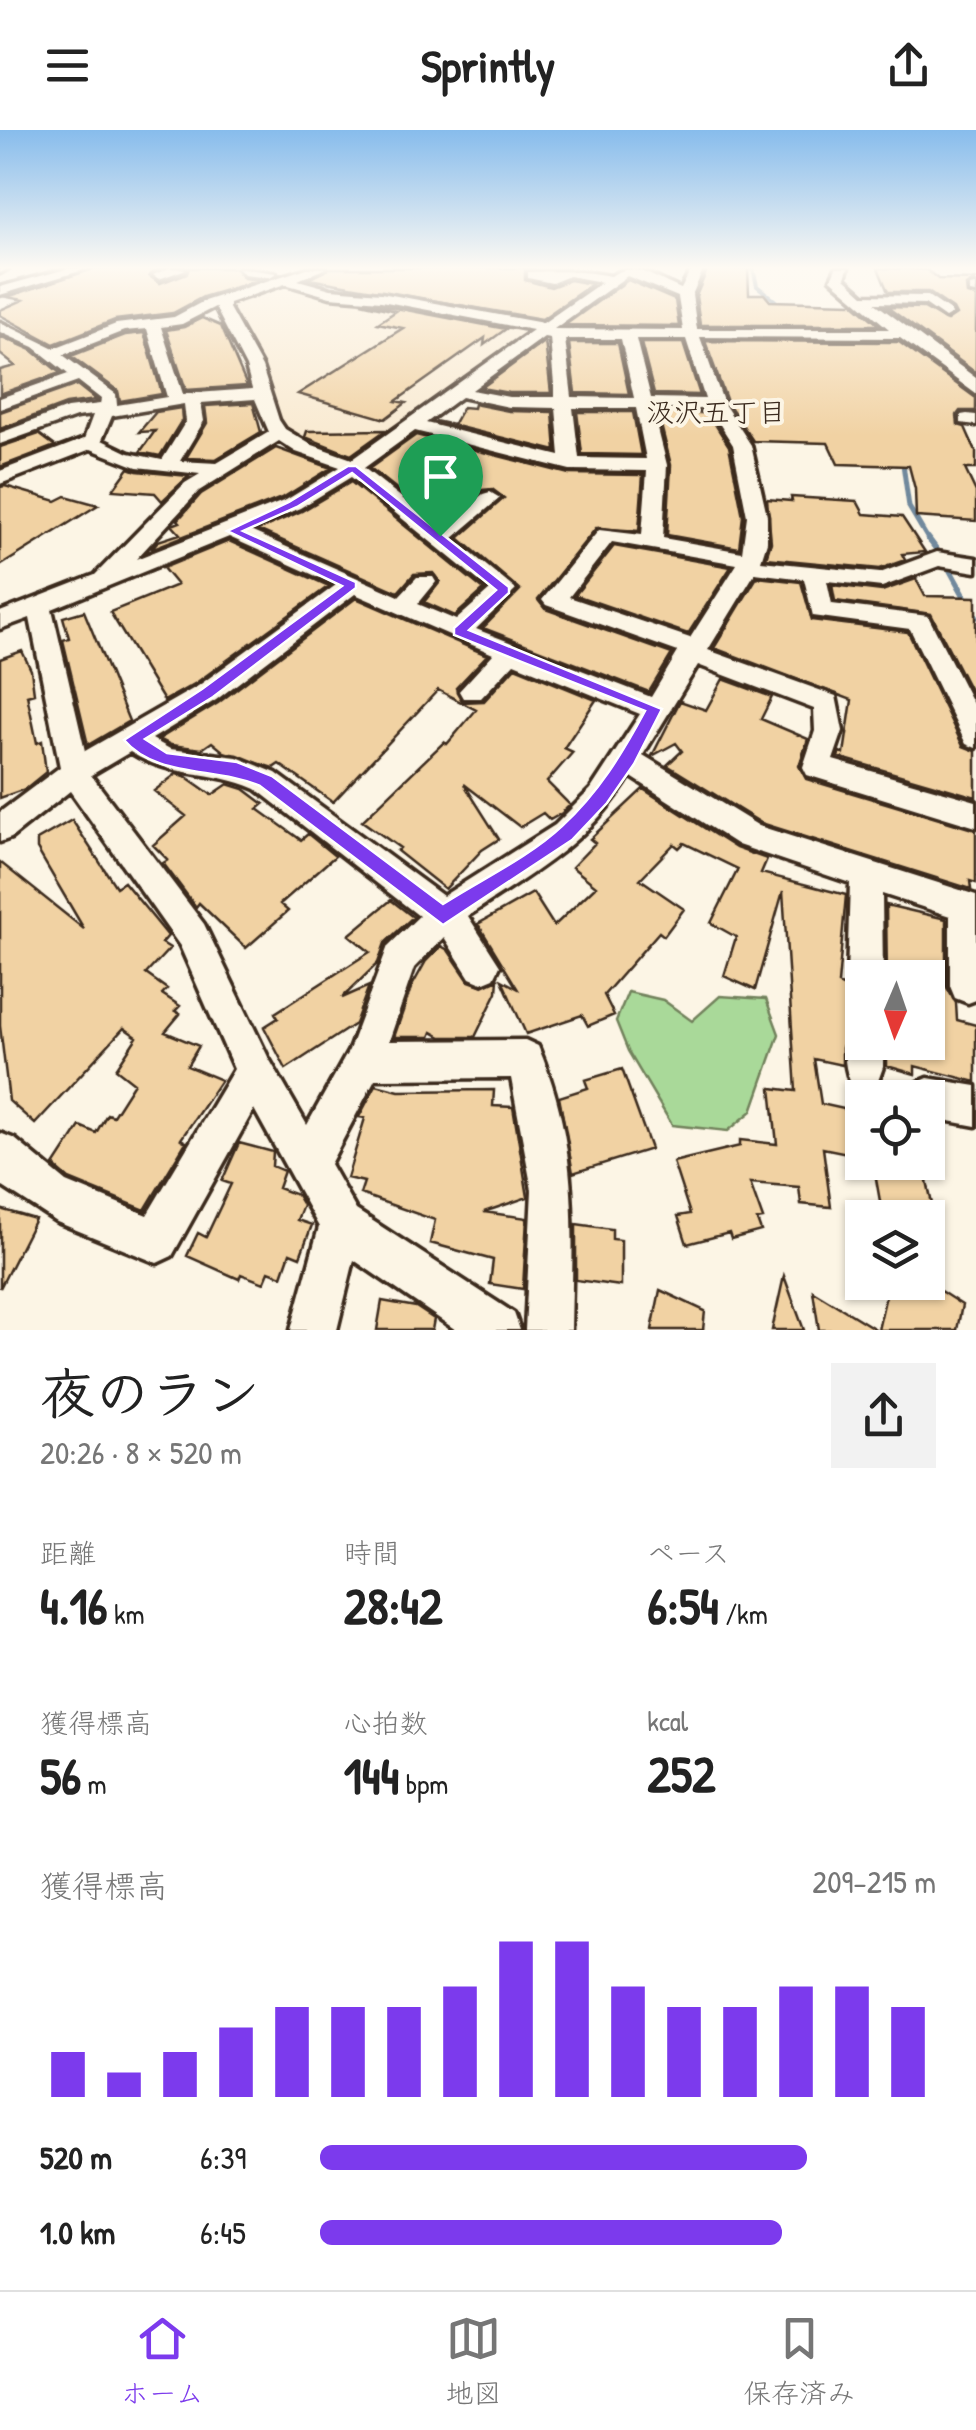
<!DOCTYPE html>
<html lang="ja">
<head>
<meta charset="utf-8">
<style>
	:root { --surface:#fff; --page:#f2f2f2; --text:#222; --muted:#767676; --line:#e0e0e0; --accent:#7c3aed }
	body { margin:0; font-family:"Patrick Hand","Klee One",sans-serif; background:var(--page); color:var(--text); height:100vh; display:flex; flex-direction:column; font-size:38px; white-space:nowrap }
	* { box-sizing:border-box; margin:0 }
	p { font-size:32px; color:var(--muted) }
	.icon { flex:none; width:55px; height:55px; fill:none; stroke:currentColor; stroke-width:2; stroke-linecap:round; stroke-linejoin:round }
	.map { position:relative; height:1200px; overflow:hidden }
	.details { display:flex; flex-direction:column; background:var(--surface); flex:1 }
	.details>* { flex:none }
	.needle { width:65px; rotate:182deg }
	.controls { position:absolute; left:845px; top:830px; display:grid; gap:20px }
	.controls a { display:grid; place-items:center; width:100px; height:100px; border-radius:0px; background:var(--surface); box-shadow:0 2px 8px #0004; font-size:50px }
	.pin { position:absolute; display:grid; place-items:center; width:85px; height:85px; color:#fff; margin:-102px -42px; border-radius:50% 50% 50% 0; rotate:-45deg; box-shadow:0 0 10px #0007 }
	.pin .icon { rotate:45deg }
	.round { display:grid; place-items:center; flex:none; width:105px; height:105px; border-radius:0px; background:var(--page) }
	.head { display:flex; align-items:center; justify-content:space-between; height:170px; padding:0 40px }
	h1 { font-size:55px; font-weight:700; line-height:75px }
	.figures { display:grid; grid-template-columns:repeat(3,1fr); gap:15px; height:170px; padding:10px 40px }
	.figures div { display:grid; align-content:center }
	.figures b { font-size:50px; font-weight:700 }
	.figures small { font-size:28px; font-weight:400 }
	.figures p { font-size:28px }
	.chart { height:280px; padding:20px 40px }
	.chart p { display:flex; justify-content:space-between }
	.chart svg { width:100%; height:180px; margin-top:10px; stroke:var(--accent); stroke-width:6 }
	ul { padding:0 40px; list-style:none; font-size:32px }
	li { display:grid; grid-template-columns:160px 120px 1fr; align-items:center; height:75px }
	li i { height:25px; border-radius:12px; background:var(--accent) }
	header { display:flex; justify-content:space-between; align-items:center; height:130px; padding:0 40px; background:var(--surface); font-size:45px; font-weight:700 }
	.dock { display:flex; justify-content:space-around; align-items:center; height:140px; border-top:2px solid var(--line); background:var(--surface); font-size:28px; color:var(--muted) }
	.dock a { display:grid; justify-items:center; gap:5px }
	.dock .on { color:var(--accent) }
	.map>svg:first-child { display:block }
	.built { fill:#f9ead1 }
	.green { fill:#a9d999; stroke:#72825c; stroke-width:2.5 }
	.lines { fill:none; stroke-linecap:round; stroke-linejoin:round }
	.stream-far2 { stroke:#71899d; stroke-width:4 }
	.stream-far1 { stroke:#71899d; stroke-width:5 }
	.stream { stroke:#71899d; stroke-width:6 }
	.building { fill:#f1d2a3; stroke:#3b2a1e; stroke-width:2.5 }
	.minor-casing { stroke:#3b2a1e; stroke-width:7 }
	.minor { fill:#fcf5e5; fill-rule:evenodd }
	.route { fill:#7c3aed; stroke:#fff; stroke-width:2.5; fill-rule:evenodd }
	.labels { text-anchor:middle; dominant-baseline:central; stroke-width:8; stroke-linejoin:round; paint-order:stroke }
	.far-neighbourhood-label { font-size:28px; fill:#3b2a1e; stroke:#fcf5e5 }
</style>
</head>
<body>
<header><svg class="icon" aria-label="menu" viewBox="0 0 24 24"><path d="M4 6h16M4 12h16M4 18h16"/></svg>Sprintly<svg class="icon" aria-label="share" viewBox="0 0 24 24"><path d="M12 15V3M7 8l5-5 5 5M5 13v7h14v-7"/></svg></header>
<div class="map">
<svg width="976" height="1200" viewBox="0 0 976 1200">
	<rect width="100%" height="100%" fill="#fcf5e5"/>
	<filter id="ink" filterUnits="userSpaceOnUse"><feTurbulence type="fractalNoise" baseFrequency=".01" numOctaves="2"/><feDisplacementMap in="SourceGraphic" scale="20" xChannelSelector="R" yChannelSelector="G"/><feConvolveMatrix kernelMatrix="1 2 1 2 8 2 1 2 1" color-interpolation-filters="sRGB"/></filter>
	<g filter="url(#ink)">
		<path class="built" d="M 284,153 L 527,197 L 529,202 L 354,325 L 307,313 L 285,300 L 251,213 L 229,178 L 238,168 Z"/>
		<path class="green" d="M 628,862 L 663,870 L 692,891 L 720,866 L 766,869 L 779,904 L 752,981 L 728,1001 L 672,995 L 628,921 L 616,891 Z"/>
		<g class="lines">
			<path class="stream-far2" d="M 753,138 L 757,156 L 782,176"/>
			<path class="stream-far1" d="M 902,327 L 909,377 L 929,411"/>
			<path class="stream" d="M 928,408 L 942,427
				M 950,440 L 976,487"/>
		</g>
		<path class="building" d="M 94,138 L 160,138 L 149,146 L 160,153 L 187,143 L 189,138 L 235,138 L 244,148 L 259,150 L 203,167 L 173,183 L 115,190 L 54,214 L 0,185 L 0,180 L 23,170 L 7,167 Z
			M 329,138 L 536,138 L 525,139 L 525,150 L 551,157 L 569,150 L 592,154 L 542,189 L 309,149 Z
			M 708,138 L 748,138 L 749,164 L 764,164 L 770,171 L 853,173 L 879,195 L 700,195 L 696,166 Z
			M 878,138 L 927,140 L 938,149 L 976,150 L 966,156 L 967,164 L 976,166 L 976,243 L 887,177 L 924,178 L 947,191 L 956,185 L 953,179 L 928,162 L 888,162 Z
			M 628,150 L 675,170 L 679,196 L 565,195 Z
			M 361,173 L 380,175 L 506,199 L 484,215 L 485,208 L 396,271 L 406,273 L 385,289 L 298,264 L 403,198 L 378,193 L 396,181 Z
			M 202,188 L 221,196 L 247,256 L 186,260 L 166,200 L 184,197 Z
			M 144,203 L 162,264 L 120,271 L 118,261 L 71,226 L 125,205 Z
			M 0,206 L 32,220 L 60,243 L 0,264 L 0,240 L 15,236 L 0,224 Z
			M 545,211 L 551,263 L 509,263 L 481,258 Z
			M 705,211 L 899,212 L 976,268 L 976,281 L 960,281 L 957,285 L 958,295 L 965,297 L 976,322 L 976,339 L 965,339 L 976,362 L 976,391 L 916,387 L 915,359 L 909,336 L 838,334 L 828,313 L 753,311 L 727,272 Z
			M 569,213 L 618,213 L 629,264 L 575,263 Z
			M 641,213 L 683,213 L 700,265 L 654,264 Z
			M 77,255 L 96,270 L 66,274 L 0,299 L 0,282 Z
			M 253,273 L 261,302 L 216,329 L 186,328 L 207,293 L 205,276 Z
			M 474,274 L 509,281 L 553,282 L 556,321 L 435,291 L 453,295 L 463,277 L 473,278 Z
			M 181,278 L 182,290 L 160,326 L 140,322 L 155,301 L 139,302 L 156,282 Z
			M 577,282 L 633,282 L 641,325 L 582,324 Z
			M 658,283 L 708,283 L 729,316 L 743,386 L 739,418 L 667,405 L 671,335 Z
			M 386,300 L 351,325 L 305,307 L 307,301 Z
			M 39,304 L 55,316 L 0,337 L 0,317 Z
			M 416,305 L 569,344 L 643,345 L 639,401 L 596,398 L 538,470 L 545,479 L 672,524 L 649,562 L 483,498 L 520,460 L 459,408 L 504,368 L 492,359 L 482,360 L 440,393 L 370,338 Z
			M 276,318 L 331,338 L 284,367 L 151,419 L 158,411 L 180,404 L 172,395 L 180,392 L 178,390 L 201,364 Z
			M 129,338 L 137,341 L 189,346 L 162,371 L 155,363 L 113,360 Z
			M 351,352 L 484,460 L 455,486 L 424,472 L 440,452 L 433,443 L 414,444 L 398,462 L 258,400 L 302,381 Z
			M 5,356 L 56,371 L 66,366 L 98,375 L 0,436 L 0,357 Z
			M 791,367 L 857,371 L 864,384 L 902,387 L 925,422 L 902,424 L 905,430 L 880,439 L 766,428 L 771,412 L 767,369 L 792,371 Z
			M 229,411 L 329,456 L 196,553 L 164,571 L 110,482 L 177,455 L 163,438 Z
			M 614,416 L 731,437 L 688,504 L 575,465 Z
			M 757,447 L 801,452 L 812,490 L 908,502 L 963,616 L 976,621 L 976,667 L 838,627 L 840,622 L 844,624 L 852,570 L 714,518 Z
			M 916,449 L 925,466 L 976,467 L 976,572 L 931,484 L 835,471 L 832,455 L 882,461 Z
			M 356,468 L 487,525 L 456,558 L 463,572 L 484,571 L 515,537 L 596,570 L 564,618 L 573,622 L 547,652 L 570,675 L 562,683 L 550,690 L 543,683 L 520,697 L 464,654 L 499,709 L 482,720 L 445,759 L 397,721 L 400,718 L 362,691 L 444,612 L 447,614 L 476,580 L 438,560 L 333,672 L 279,634 L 273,638 L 224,622 L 212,612 L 202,619 L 171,615 L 159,609 L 218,573 Z
			M 84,481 L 129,591 L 88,615 L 63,510 L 69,508 L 63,487 Z
			M 22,521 L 31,540 L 34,563 L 27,565 L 37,613 L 42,611 L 46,642 L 25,659 L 0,668 L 0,529 Z
			M 723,549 L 772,567 L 761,589 L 808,609 L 799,636 L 806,649 L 976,700 L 976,753 L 970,751 L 971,759 L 761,693 L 667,635 L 682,621 L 676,613 L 652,626 L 680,571 L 706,580 Z
			M 176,644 L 185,646 L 212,665 L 228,654 L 244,659 L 264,674 L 258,679 L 301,710 L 308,704 L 335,726 L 280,774 L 288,781 L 246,818 L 199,773 L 196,777 L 163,733 L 168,730 L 153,715 L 186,686 L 154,661 Z
			M 643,659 L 736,718 L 767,729 L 761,743 L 846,765 L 838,854 L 847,858 L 849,896 L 842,918 L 842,935 L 814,929 L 821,974 L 862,983 L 862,1026 L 823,1018 L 831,1077 L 801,1074 L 799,1057 L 750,1053 L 763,1089 L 757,1090 L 761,1101 L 731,1109 L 729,1103 L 687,1114 L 678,1086 L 690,1084 L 673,1032 L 740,1016 L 740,1010 L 777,1014 L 771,958 L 796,961 L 783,761 L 755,860 L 724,846 L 736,807 L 711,793 L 738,739 L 684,713 L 679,718 L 674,714 L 640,749 L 684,779 L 664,806 L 659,802 L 604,865 L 614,885 L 588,896 L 582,885 L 526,904 L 502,850 L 517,858 L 478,794 L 533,763 L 554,796 L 596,756 L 572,737 L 595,713 L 590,709 Z
			M 72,690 L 116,757 L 124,752 L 168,806 L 162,813 L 170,818 L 146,844 L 167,859 L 162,864 L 180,876 L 175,881 L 180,884 L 165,902 L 199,916 L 187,936 L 221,950 L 181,1009 L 186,1012 L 145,1080 L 69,1049 L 54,1036 L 80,996 L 96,1003 L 107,984 L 113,986 L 134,953 L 116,939 L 137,907 L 124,898 L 35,994 L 9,971 L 0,896 L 0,732 L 84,799 L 37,719 L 37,710 Z
			M 391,770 L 413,787 L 385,813 L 378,833 L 342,868 L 369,856 L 355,894 L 286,939 L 264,897 L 278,888 L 275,883 L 370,822 L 349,805 Z
			M 886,775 L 946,789 L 946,856 L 956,873 L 957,890 L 976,895 L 976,952 L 915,936 L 915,944 L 887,936 L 887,912 L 928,912 L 928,848 L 887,848 Z
			M 441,816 L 448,820 L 469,851 L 483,856 L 498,849 L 497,862 L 475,907 L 441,907 L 432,902 L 430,907 L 394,907 L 411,858 L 426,831 Z
			M 622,939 L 651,1019 L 573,1043 L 559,967 L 588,958 L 585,950 Z
			M 376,955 L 399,961 L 494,960 L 493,976 L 513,977 L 528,1067 L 484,1082 L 527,1088 L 523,1159 L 490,1154 L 493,1130 L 430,1113 L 435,1090 L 360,1064 L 364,1052 L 347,1048 L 365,988 L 359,987 Z
			M 239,1013 L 273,1022 L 272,1036 L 284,1041 L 278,1058 L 297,1065 L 303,1075 L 297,1090 L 312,1095 L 300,1127 L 290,1123 L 282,1146 L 269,1141 L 264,1153 L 241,1144 L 239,1149 L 187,1126 L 198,1103 L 206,1107 L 231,1054 L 222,1051 Z
			M 873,1032 L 923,1032 L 935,1088 L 883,1088 Z
			M 0,1079 L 35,1089 L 0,1158 Z
			M 576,1094 L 612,1099 L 612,1109 L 621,1110 L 621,1156 L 576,1150 Z
			M 784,1146 L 804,1200 L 772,1200 Z
			M 889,1152 L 912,1152 L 928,1162 L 928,1153 L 962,1175 L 957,1200 L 878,1200 Z
			M 660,1160 L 705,1181 L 703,1200 L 652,1200 Z
			M 813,1161 L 877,1200 L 819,1200 Z
			M 382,1171 L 416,1177 L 434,1189 L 432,1200 L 377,1200 Z"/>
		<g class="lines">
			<defs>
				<path id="minor" d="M 0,138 L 9,138 L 0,143 Z
					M 70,138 L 90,138 L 0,165 L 0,157 Z
					M 169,138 L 186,139 L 159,149 L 153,145 Z
					M 239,138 L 276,143 L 270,147 L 244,144 Z
					M 307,138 L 326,138 L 298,150 L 331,159 L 381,163 L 543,193 L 602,152 L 569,146 L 552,153 L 528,148 L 528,142 C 559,141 578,140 611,146 C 634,130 655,149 681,159 L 692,138 L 704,138 L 692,165 L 697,199 L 889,199 L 831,149 L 836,138 L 848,138 L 845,148 L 864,165 L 928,166 L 950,181 L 952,184 L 945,188 L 925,174 L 875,173 L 976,248 L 976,264 L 900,208 L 700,207 L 724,274 L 751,315 L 767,386 L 767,412 L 761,431 L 880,443 L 937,422 L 976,428 L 976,442 L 939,436 L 882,457 L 827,451 L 832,474 L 928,486 L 976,580 L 976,618 L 966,614 L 910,499 L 813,486 L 804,449 L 755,443 L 708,520 L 836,566 L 843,601 L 833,630 L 976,671 L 976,697 L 807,645 L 803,637 L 815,601 L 814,579 L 698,535 L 643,625 L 759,696 L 976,765 L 976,870 L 968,873 L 955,868 L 950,856 L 950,786 L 882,764 L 883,848 L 862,848 L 862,864 L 852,860 L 847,848 L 850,753 L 738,715 L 630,646 C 589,713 532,743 468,786 L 500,836 L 494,848 L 482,853 L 470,848 L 444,807 L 414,838 L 389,911 L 525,910 L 538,916 C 579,1013 573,1098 571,1200 L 525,1200 L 532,1060 L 511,948 L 375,949 L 330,1034 L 356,1080 L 514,1183 L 520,1200 L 456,1200 L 354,1130 L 337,1200 L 291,1200 L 319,1097 L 254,979 L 172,1126 L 157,1133 L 57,1092 L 0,1055 L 0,1003 L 15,1009 L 67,1052 L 147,1085 L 234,939 L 180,816 L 70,661 L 11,708 L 0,712 L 0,682 L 60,637 L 30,488 L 0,499 L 0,482 L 95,445 L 185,353 L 200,344 L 137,337 L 91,319 L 0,354 L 0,341 L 84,309 L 93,285 L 76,287 L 0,314 L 0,303 L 67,278 L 100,274 L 101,269 L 78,251 L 0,279 L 0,268 L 68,244 L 34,217 L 0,202 L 0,192 L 54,218 L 116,194 L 174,187 L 204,171 ZM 627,146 L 678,167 L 683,200 L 554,199 ZM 285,154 L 330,167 L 381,171 L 533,200 L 352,329 L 310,314 L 285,299 L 279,290 L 262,237 L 229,178 L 229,173 ZM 215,177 L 246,237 L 252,259 L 183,264 L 161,197 L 182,194 ZM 147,199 L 167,267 L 117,275 L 116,264 L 63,225 L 124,201 ZM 544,207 L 550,208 L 555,267 L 509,267 L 472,260 ZM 565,209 L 621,209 L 634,268 L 572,267 ZM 636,209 L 686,209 L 705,269 L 651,268 ZM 461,267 L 509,277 L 556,278 L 560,326 L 426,293 ZM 255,269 L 269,302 L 217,333 L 180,331 L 204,291 L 201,273 ZM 184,274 L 186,291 L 162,330 L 129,323 L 102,310 L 112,286 ZM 573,278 L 636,278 L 646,329 L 579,328 ZM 653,279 L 710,279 L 733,315 L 747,386 L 742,422 L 663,408 L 667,335 ZM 415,301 L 570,340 L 647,341 L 642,405 L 599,400 L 542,470 L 546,475 L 678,522 L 651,567 L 476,499 L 516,460 L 453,408 L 500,368 L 490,362 L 483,364 L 440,398 L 364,338 ZM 279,311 L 296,322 L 340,337 L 286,370 L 136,429 L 199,361 ZM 351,347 L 490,460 L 456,490 L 418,474 L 436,452 L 433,447 L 417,447 L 399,466 L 248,400 L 300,378 ZM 229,407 L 336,455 L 198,556 L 85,621 L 52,479 ZM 612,412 L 737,434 L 690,508 L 569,467 ZM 355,464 L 493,524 L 459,561 L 463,568 L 481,568 L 514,533 L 640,584 L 591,659 L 555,695 L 443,766 L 276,643 L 237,627 L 170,619 L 152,609 L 216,570 ZM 130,622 C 173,649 211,639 256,659 L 419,786 L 388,816 L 349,920 L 307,995 L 268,927 L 204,794 L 91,645 Z
					M 975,155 L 976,163 L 970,162 L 970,156 Z
					M 967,284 L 976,285 L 976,295 L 961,293 L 961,285 Z
					M 862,894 L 862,912 L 883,912 L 883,937 L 878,951 L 864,956 L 850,951 C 843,933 843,917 851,899 Z
					M 928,948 L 976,956 L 976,996 L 928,987 L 928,968 L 909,968 L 914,954 Z"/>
			</defs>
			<use href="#minor" class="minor-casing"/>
			<use href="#minor" class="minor"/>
		</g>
	</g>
	<linearGradient id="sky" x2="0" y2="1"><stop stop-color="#87bcec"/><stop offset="0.45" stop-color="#fefaf3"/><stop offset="1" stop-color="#fefaf3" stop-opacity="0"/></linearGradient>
	<rect width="976" height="306" fill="url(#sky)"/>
	<path class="route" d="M 348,336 L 356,336 L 509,457 L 509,463 L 469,500 L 662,579 L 634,634 L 607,673 L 572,710 L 443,795 L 260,656 C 217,637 156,648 124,610 L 202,559 L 342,456 L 227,401 L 289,372 ZM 352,343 L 496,460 L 454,498 L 454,505 L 645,581 C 622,624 598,663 562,696 C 529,727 482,749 443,774 L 272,646 L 237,632 L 167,623 L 145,609 L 213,567 L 356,458 L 356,452 L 243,401 L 297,377 Z"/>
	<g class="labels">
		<g class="far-neighbourhood-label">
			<text x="716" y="282">汲沢五丁目</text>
		</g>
	</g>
</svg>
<div class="controls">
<a><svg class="needle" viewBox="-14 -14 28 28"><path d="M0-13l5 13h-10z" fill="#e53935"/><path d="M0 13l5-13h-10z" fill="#767676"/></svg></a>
<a><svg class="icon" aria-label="locate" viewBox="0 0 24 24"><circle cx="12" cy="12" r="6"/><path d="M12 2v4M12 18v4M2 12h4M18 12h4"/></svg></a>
<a><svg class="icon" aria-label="layers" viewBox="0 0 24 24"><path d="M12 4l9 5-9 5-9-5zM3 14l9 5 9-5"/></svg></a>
</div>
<div class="pin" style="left:440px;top:406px;background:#1e9e55"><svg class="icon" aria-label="arrive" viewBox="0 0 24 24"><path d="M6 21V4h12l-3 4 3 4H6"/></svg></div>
</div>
<section class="details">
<div class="head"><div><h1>夜のラン</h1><p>20:26 · 8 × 520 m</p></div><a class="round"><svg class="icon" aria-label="share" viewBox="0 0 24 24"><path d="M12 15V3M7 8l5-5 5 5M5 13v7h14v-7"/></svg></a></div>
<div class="figures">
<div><p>距離</p><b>4.16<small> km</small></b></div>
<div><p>時間</p><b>28:42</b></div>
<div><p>ペース</p><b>6:54<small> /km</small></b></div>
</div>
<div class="figures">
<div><p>獲得標高</p><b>56<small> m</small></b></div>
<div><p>心拍数</p><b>144<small> bpm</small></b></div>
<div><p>kcal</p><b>252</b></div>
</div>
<div class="chart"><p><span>獲得標高</span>209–215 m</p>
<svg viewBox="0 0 160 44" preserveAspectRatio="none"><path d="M5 44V33M15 44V38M25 44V33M35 44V27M45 44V22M55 44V22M65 44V22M75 44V17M85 44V6M95 44V6M105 44V17M115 44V22M125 44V22M135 44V17M145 44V17M155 44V22"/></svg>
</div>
<ul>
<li><b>520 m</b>6:39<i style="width:79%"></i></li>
<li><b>1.0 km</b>6:45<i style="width:75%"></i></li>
</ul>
</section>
<nav class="dock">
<a class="on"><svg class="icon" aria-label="home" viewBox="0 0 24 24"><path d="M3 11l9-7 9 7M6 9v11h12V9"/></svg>ホーム</a>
<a><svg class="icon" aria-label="map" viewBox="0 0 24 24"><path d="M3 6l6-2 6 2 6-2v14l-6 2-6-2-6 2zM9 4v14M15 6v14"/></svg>地図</a>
<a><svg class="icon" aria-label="saved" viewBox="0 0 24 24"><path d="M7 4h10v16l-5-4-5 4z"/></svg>保存済み</a>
</nav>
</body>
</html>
